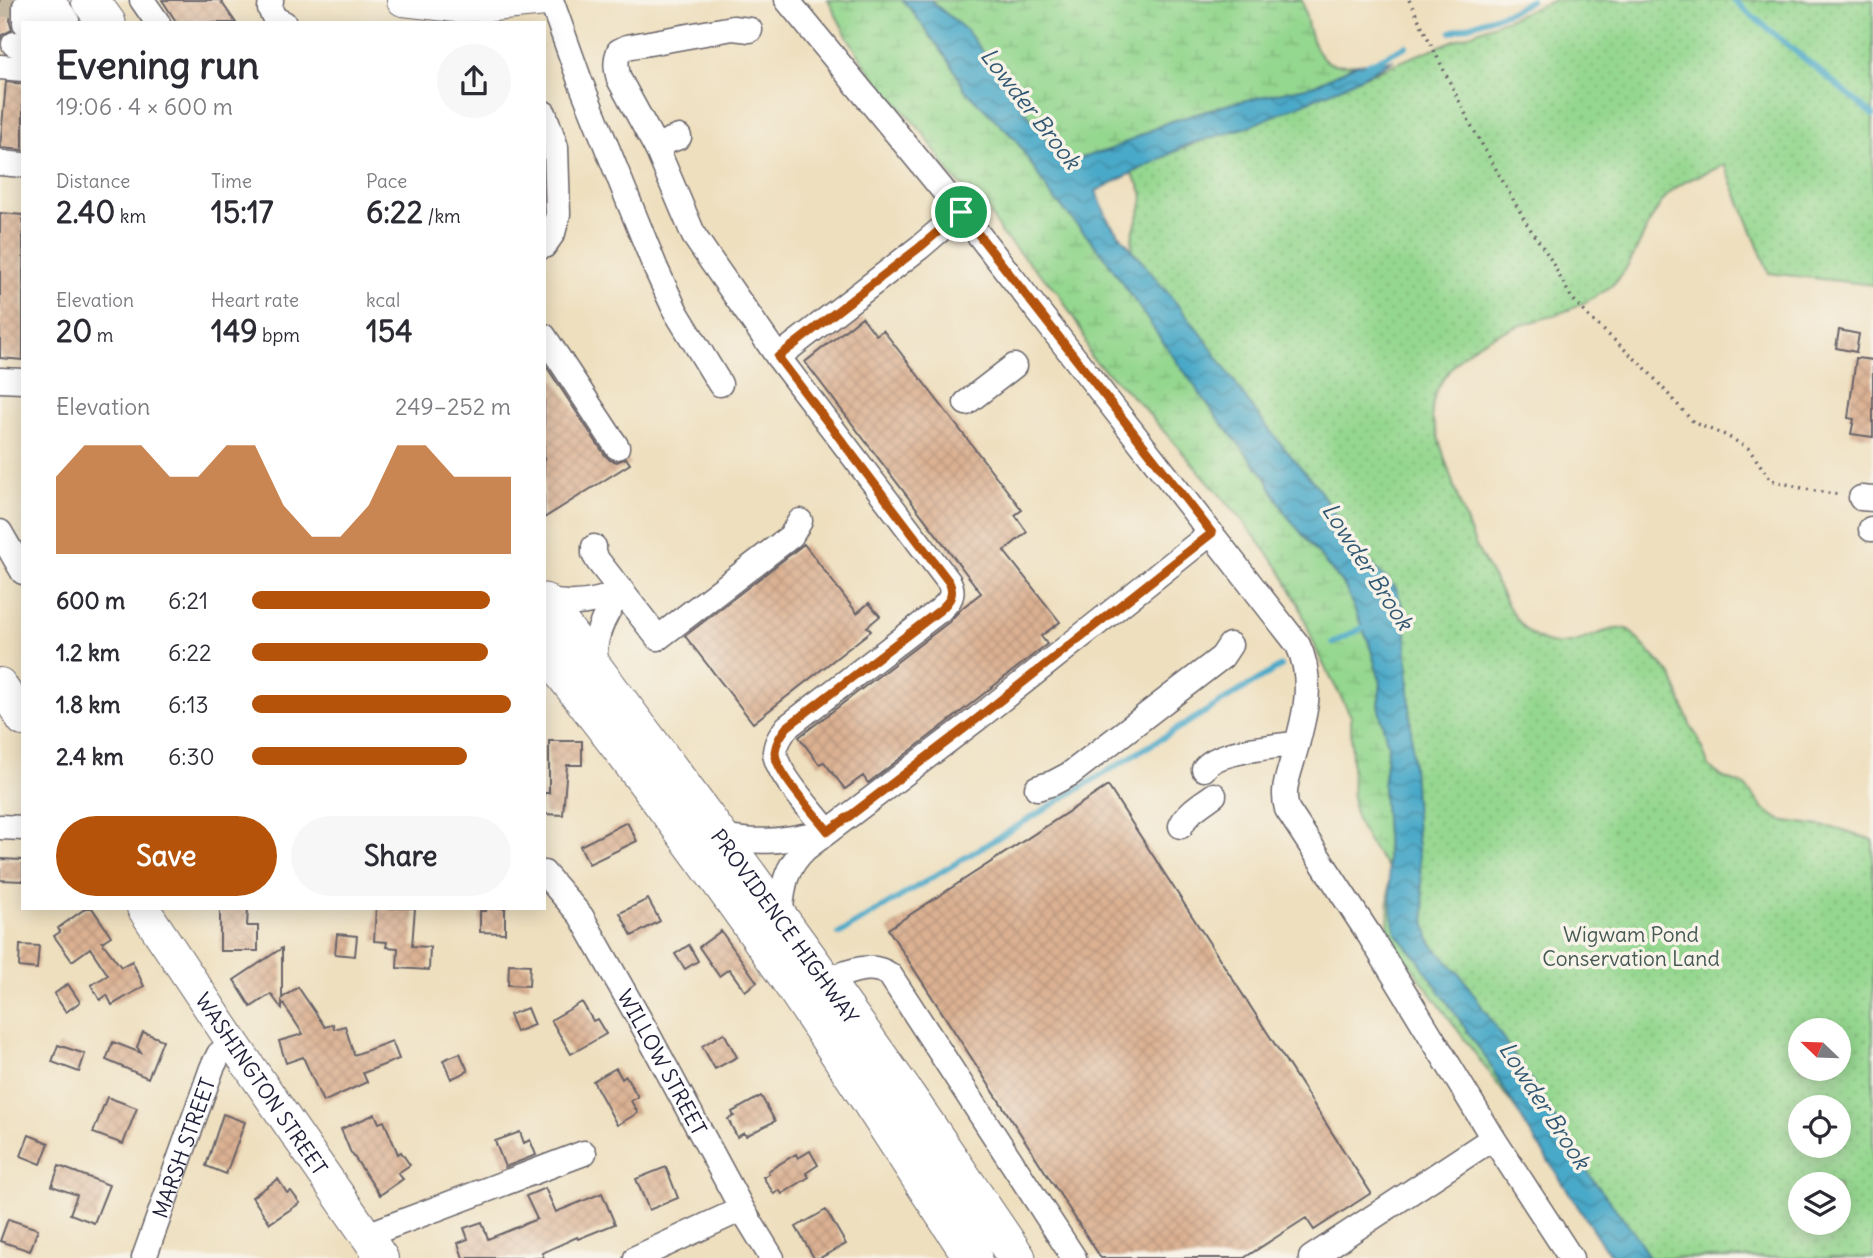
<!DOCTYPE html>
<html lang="en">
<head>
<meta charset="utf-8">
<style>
	:root { --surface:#fff; --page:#f7f7f7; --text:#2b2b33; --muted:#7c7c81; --accent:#b45309 }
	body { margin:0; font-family:Delius,sans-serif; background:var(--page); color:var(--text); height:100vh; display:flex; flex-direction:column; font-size:26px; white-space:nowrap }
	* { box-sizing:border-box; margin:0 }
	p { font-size:23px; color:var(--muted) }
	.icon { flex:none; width:38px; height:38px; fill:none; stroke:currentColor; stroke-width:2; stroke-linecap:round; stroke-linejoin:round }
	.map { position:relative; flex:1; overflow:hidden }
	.side { position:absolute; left:21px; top:21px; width:525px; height:889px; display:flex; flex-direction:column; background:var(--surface); border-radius:0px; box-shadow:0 4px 18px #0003 }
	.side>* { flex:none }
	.needle { width:46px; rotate:293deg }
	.fabs { position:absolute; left:1788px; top:1018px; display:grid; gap:14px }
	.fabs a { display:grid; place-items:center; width:63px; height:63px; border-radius:50%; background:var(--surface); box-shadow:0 4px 18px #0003; font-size:35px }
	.pin { position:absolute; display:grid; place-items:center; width:60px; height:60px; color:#fff; margin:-30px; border:4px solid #fff; border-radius:50%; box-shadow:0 2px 7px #0007 }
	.round { display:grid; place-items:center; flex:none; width:74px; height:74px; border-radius:37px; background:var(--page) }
	.headline { display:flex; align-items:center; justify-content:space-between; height:119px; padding:0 35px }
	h1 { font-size:38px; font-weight:700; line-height:52px }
	.stats { display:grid; grid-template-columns:repeat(3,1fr); gap:10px; height:119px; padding:7px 35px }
	.stats div { display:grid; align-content:center }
	.stats b { font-size:30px; font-weight:700 }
	.stats small { font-size:19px; font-weight:400 }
	.stats p { font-size:19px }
	.chart { height:196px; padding:14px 35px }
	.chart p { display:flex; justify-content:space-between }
	.chart svg { width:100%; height:126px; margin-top:7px; fill:var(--accent); opacity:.7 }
	.cta { display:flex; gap:14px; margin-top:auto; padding:14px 35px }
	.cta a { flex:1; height:80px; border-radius:42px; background:var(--accent); color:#fff; font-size:28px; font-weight:700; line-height:80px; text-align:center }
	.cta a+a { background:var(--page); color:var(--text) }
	ul { padding:0 35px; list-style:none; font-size:23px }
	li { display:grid; grid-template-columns:112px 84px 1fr; align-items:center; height:52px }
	li i { height:18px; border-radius:9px; background:var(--accent) }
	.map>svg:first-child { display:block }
	.wetland { fill:url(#wetland-marsh); stroke:#5b7c65; stroke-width:2 }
	.park { fill:url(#park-dots); stroke:#5b7c65; stroke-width:2; fill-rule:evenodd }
	.water { fill:url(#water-waves); stroke:#366682; stroke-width:2 }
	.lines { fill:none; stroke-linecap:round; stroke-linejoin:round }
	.stream { stroke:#49a9c8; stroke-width:6 }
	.building { fill:url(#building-cross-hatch) }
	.minor-tunnel { stroke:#c5b9a4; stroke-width:24; stroke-dasharray:24 12; stroke-linecap:butt }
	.minor-casing { stroke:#696469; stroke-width:27 }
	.major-casing { stroke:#696469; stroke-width:34 }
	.highway-casing { stroke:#696469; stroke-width:39 }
	.path { stroke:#696469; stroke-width:3.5; stroke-dasharray:2 5; stroke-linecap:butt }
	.minor { stroke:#fff; stroke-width:24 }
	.major { stroke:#fff; stroke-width:32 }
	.highway { stroke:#fff; stroke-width:37 }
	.route-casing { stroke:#fff; stroke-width:14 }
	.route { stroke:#b45309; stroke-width:9 }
	.labels { text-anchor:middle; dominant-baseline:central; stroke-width:7; stroke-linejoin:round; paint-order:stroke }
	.street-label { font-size:21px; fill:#22223b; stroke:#f7f3e8 }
	.park-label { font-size:21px; fill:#445854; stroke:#f7f3e8 }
	.water-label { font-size:23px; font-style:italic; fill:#325873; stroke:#f7f3e8 }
</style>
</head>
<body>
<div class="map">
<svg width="1873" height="1258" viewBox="0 0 1873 1258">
	<defs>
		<pattern id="wetland-marsh" width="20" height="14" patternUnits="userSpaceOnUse" patternTransform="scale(1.75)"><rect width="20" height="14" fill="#94d78f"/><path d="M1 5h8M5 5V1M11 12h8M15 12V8" fill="none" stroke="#7fb87c"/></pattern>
		<pattern id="park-dots" width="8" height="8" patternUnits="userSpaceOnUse" patternTransform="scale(1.75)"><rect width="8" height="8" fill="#94d78f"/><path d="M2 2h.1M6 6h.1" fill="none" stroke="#7fb87c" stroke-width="1.8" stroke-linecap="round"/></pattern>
		<pattern id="water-waves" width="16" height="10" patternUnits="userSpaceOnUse" patternTransform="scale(1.75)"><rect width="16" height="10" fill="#49a9c8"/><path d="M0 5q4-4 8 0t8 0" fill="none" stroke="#3c89a4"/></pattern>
		<pattern id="building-cross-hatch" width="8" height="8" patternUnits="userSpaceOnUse" patternTransform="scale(1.75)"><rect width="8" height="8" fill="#dbb192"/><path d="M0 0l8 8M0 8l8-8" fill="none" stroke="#bc987f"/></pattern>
	</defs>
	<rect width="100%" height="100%" fill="#f7f3e8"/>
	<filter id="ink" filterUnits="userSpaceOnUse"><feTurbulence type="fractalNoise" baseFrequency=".0143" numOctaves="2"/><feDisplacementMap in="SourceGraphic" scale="14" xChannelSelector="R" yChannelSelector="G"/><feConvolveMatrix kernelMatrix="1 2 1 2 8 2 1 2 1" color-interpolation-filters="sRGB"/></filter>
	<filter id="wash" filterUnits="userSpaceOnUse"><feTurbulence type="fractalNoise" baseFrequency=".00686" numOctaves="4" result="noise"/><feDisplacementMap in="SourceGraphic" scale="28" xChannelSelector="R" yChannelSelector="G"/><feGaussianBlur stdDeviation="1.57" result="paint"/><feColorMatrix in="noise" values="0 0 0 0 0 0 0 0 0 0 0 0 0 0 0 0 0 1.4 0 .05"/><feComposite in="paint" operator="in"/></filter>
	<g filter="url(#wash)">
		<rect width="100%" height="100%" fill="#eedfbe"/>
		<path class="wetland" d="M 828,0 L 902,0 L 909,7 L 951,64 L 965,90 L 1015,139 L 1051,195 L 1102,253 L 1219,420 L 1265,476 L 1285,513 L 1345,587 L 1369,643 L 1381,684 L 1378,705 L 1388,746 L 1383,787 L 1388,868 L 1371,846 L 1358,823 L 1353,806 L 1351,716 L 1318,654 L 1299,605 L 1279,568 L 1238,515 L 1139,403 L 1090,356 L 1083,333 L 1057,291 L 1002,235 L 986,206 L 953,178 L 924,134 L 869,71 L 847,36 Z
			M 930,0 L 1302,0 C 1307,19 1311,60 1334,64 C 1341,66 1349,64 1357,64 L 1315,85 L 1233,103 L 1166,123 L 1112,149 L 1078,159 L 1066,160 C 1032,133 1015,89 988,57 C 970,36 948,20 930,0 Z"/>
		<path class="park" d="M 1555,0 L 1873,0 L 1873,285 L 1769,273 L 1725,165 C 1704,174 1680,180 1665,198 C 1640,228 1636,273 1600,294 C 1583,304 1561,314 1542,319 C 1515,327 1486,335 1464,354 C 1456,361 1450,369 1444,378 C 1435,391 1431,402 1432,418 C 1445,458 1457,500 1473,539 C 1478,552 1486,565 1493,577 C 1506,603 1522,641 1556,644 C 1581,646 1605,625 1628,629 L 1672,676 L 1691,727 L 1697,736 L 1709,767 L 1724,778 L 1744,785 L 1766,811 L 1780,820 L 1840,829 L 1873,840 L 1873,1258 L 1625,1258 L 1388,935 L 1394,632 L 1168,301 L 1165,289 L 1133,257 C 1133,250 1131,241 1133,234 C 1140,203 1153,200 1129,170 ZM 1801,1031 L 1839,1031 L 1839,1069 L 1801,1069 ZM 1801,1108 L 1839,1108 L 1839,1146 L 1801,1146 ZM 1801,1185 L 1839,1185 L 1839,1223 L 1801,1223 Z"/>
		<path class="water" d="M 902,0 L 930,0 L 967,31 L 987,57 L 1043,136 L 1057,153 L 1066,160 L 1078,159 L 1112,149 L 1166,123 L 1233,103 L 1315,85 L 1357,64 L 1394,60 L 1342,87 L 1245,128 L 1190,144 L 1096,191 L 1109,222 L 1201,333 L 1251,406 L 1279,442 L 1317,486 L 1349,536 L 1372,565 L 1396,588 L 1405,614 L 1417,838 L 1426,925 L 1431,943 L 1463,978 L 1541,1096 L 1591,1177 L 1638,1238 L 1649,1258 L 1613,1258 L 1602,1244 L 1531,1134 L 1487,1060 L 1419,961 L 1396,933 L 1392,915 L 1388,868 L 1383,787 L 1388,746 L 1378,705 L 1381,684 L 1369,643 L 1345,587 L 1285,513 L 1265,476 L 1219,420 L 1158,335 L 1102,253 L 1051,195 L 1015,139 L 965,90 L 951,64 L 909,7 Z"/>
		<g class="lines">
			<path class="stream" d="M 1733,0 L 1873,115
				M 1451,32 L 1514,10 L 1531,0
				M 1367,65 L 1406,46
				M 1333,643 L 1368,625
				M 839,934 L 1281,666"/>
		</g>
		<g id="blocks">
			<path class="building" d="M 0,0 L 11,0 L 10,23 L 12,30 L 2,35 L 0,40 Z
				M 162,0 L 220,0 L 236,23 L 177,23 Z
				M 6,82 L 23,84 L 23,150 L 0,148 Z
				M 0,213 L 23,215 L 23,360 L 0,358 Z
				M 862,317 L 876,335 L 883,330 L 1022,510 L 1015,515 L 1027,532 L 1004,551 L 1060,622 L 1041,636 L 1047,644 L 939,729 L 868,783 L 863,776 L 845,789 L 824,762 L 819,764 L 799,737 L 949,622 L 962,608 L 981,593 L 805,362 Z
				M 1839,330 L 1859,334 L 1856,352 L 1836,348 Z
				M 1856,358 L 1873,360 L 1873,437 L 1851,434 L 1854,419 L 1848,418 Z
				M 544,363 L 605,455 L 610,460 L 617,462 L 626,458 L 630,464 L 544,518 Z
				M 804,544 L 857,613 L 869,603 L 880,616 L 867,627 L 871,631 L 753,723 L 685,636 Z
				M 549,741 L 582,741 L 582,765 L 567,765 L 563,815 L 544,814 L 544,793 L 549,793 Z
				M 1108,786 L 1371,1193 L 1314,1230 L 1306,1218 L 1244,1258 L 1101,1258 L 888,929 Z
				M 627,822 L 637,841 L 589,864 L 580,846 Z
				M 0,859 L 23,860 L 23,881 L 0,880 Z
				M 648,899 L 660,921 L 632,936 L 620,913 Z
				M 86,908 L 92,908 L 111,936 L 102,942 L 121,967 L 132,961 L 144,986 L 112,1005 L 107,995 L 100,1000 L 91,985 L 108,975 L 90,948 L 72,961 L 54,936 L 60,932 L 58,928 Z
				M 220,908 L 248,908 L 247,926 L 258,926 L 258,951 L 220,951 Z
				M 376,908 L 415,908 L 412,946 L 430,947 L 429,970 L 397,968 L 398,948 L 386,947 L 387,942 L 374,941 Z
				M 486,908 L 505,908 L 505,933 L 480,932 L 480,911 L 486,911 Z
				M 721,931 L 757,982 L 745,991 L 729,969 L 719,976 L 699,947 Z
				M 337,934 L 357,936 L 355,956 L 335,954 Z
				M 20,945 L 39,946 L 37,969 L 19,967 Z
				M 689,945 L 698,961 L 685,969 L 675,954 Z
				M 282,948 L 282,998 L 298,987 L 325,1027 L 333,1024 L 334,1029 L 345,1026 L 354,1055 L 392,1041 L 399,1059 L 363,1073 L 367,1082 L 323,1102 L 303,1057 L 286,1063 L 279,1041 L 303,1034 L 282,1002 L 282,1009 L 271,994 L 251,1007 L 234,980 Z
				M 509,964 L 530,965 L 529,986 L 508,985 Z
				M 68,984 L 80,1002 L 66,1012 L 54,994 Z
				M 582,1002 L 593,1021 L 597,1019 L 606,1034 L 571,1054 L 551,1020 Z
				M 527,1008 L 534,1025 L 516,1032 L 509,1015 Z
				M 143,1032 L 163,1040 L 148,1078 L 106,1060 L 113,1042 L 141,1053 L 137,1047 Z
				M 724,1033 L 737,1057 L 715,1069 L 702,1046 Z
				M 58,1045 L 85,1054 L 79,1072 L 52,1062 Z
				M 460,1053 L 468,1071 L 451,1079 L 443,1060 Z
				M 616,1068 L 622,1079 L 626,1076 L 638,1097 L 631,1101 L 638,1113 L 617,1125 L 593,1081 Z
				M 761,1096 L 775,1121 L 746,1136 L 744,1133 L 737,1137 L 728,1119 L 734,1116 L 732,1112 Z
				M 107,1097 L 137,1108 L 123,1144 L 93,1133 Z
				M 223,1114 L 245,1122 L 226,1174 L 206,1166 Z
				M 375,1114 L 379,1123 L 384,1121 L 398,1154 L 401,1152 L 410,1165 L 398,1173 L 403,1179 L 380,1195 L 350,1151 L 341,1129 Z
				M 520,1132 L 524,1143 L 530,1140 L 536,1155 L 505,1167 L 495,1141 Z
				M 29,1135 L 49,1143 L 41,1164 L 21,1156 Z
				M 810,1151 L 818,1165 L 806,1173 L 809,1177 L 782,1194 L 779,1190 L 774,1194 L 763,1177 L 769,1174 L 768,1171 L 796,1154 L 798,1158 Z
				M 59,1166 L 109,1185 L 94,1223 L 70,1214 L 77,1195 L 52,1186 Z
				M 666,1167 L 678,1198 L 649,1210 L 636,1179 Z
				M 278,1179 L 287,1193 L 291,1191 L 300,1203 L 270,1223 L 252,1197 Z
				M 545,1188 L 556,1212 L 602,1193 L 615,1224 L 578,1239 L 577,1237 L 542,1253 L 544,1258 L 463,1258 L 458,1243 L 468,1239 L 464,1228 L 482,1222 L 488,1239 L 537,1219 L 526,1196 Z
				M 826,1210 L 846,1244 L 820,1258 L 814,1258 L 796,1227 Z
				M 8,1219 L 38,1229 L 30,1251 L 0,1241 Z"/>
		</g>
	</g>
	<g filter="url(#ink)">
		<use href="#blocks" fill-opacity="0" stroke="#696469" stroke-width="2"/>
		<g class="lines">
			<path class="minor-tunnel" d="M 0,4 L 17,6"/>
			<defs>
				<g id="minor">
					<path d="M 142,0 L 158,23"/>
					<path d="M 271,0 L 270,9 L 275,19 L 284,23"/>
					<path d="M 551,0 L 580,81 L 656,269 L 676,312 L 720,384"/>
					<path d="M 787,0 L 961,212 L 1298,645 C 1316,684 1303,723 1292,762 C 1287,780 1282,791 1287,809 L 1370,936 L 1493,1138 L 1571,1258"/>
					<path d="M 25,23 L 25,6 L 46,2"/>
					<path d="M 750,30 L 733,28 L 627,47 L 619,51 C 615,61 616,68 619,79 L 657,149 L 694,236 L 707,255 L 778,357 L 949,582 C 955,594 950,601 940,610 L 787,727 C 781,735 776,742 775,752 C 775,772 815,814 827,831"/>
					<path d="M 14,44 L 23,45"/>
					<path d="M 0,67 L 23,69 L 23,63"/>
					<path d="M 544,113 L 556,147 L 558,214 L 553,233 L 544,246"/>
					<path d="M 657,149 L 668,141 L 679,137"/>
					<path d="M 0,163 L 23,165"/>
					<path d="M 544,336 L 617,447"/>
					<path d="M 778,357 L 920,247 L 961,212"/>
					<path d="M 0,380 L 23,381"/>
					<path d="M 966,403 L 1014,366"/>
					<path d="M 1861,498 L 1873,499"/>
					<path d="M 1871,529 L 1873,529"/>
					<path d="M 0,532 L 23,572"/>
					<path d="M 594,547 L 594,554 L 598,561 L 658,638 L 791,536 L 800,521"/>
					<path d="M 544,600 C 570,606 598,603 622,591"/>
					<path d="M 599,674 C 598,668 596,662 595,656 C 594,633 608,608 622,591"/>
					<path d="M 1204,769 C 1215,751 1276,746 1297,744"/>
					<path d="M 1037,788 L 1053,783 L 1070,774 L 1222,657 L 1230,645"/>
					<path d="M 1181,826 C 1187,812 1202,804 1214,795"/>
					<path d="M 0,827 L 23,828"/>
					<path d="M 721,837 C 763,844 782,841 823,832"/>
					<path id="s1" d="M 544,873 L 581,916 L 646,1031 L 742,1209 L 772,1258"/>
					<path d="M 780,918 C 783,889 783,870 805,849 L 978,718 L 1211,533"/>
					<path d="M 825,981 C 846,973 870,961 890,975 L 1074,1258"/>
					<path d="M 367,1235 L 584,1153"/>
					<path id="s2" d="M 144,1258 L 212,1068 L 219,1054 L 233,1043"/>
					<path d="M 636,1258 L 742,1209"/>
					<path d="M 1311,1258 L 1493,1138"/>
				</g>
				<g id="major">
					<path d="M 403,0 L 456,6 L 493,5 L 546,0"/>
					<path d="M 0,684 L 23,720"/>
					<path id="s3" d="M 143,908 L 233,1043 L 382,1258"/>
				</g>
				<g id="highway">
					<path d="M 44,0 L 61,23"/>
					<path d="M 90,0 L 107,23"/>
					<path id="s4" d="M 544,602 C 670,768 794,935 913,1105 C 948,1156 982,1207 1017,1258"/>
					<path d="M 544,649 C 632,761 717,874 797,991 C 857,1079 914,1170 973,1258"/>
				</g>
			</defs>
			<use href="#minor" class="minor-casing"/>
			<use href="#major" class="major-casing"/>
			<use href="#highway" class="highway-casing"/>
			<path class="path" d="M 1409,0 L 1471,125 L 1527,224 L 1548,255 L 1571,297 L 1590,318 L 1645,368 L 1694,423 L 1725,435 L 1748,448 L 1771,480 L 1810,490 L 1840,495"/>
			<use href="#minor" class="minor"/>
			<use href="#major" class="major"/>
			<use href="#highway" class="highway"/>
		</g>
	</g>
	<g class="lines" filter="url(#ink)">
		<defs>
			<path id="route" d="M 961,212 L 1212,533 L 978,718 L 851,815 L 828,831 C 815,814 775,772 775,752 C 776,742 781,735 787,727 L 940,610 C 950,601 955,594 949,582 L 778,357 L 920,247 Z"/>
		</defs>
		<use href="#route" class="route-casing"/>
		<use href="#route" class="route"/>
	</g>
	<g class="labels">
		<g class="street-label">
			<text stroke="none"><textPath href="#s4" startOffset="404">PROVIDENCE HIGHWAY</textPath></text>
			<text stroke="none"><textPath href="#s1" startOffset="224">WILLOW STREET</textPath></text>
			<text stroke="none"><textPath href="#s3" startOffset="212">WASHINGTON STREET</textPath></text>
			<text stroke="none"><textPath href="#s2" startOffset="117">MARSH STREET</textPath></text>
		</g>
		<g class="park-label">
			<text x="1631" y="934">Wigwam Pond<tspan x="1631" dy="24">Conservation Land</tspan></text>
		</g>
		<g class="water-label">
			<text transform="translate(1031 108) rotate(52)">Lowder Brook</text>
			<text transform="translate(1368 566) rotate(57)">Lowder Brook</text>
			<text transform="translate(1545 1105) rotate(57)">Lowder Brook</text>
		</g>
	</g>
</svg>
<div class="fabs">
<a><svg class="needle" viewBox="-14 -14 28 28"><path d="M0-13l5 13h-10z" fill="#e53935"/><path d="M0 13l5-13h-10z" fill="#7c7c81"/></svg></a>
<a><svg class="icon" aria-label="locate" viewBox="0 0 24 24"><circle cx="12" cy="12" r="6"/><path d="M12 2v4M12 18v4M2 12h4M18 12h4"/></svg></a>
<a><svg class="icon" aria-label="layers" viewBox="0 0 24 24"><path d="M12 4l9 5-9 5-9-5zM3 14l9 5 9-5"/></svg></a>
</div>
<div class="pin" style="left:961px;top:212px;background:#1e9e55"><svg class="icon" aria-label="arrive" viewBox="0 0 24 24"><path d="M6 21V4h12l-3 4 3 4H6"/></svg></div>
<section class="side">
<div class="headline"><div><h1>Evening run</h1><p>19:06 · 4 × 600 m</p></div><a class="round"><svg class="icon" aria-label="share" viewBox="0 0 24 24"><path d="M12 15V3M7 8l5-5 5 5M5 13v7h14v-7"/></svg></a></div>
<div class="stats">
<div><p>Distance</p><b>2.40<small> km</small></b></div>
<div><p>Time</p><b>15:17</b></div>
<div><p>Pace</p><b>6:22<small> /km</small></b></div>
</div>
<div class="stats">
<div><p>Elevation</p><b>20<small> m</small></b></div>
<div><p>Heart rate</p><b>149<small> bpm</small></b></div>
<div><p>kcal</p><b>154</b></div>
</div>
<div class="chart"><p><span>Elevation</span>249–252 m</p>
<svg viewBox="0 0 160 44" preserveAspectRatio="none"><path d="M0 44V17L10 6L20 6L30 6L40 17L50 17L60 6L70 6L80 27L90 38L100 38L110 27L120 6L130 6L140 17L150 17L160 17V44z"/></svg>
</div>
<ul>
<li><b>600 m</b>6:21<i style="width:92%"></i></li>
<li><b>1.2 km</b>6:22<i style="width:91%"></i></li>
<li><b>1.8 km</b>6:13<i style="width:100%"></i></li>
<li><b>2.4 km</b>6:30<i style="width:83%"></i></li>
</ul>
<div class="cta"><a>Save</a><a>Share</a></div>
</section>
</div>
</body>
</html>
